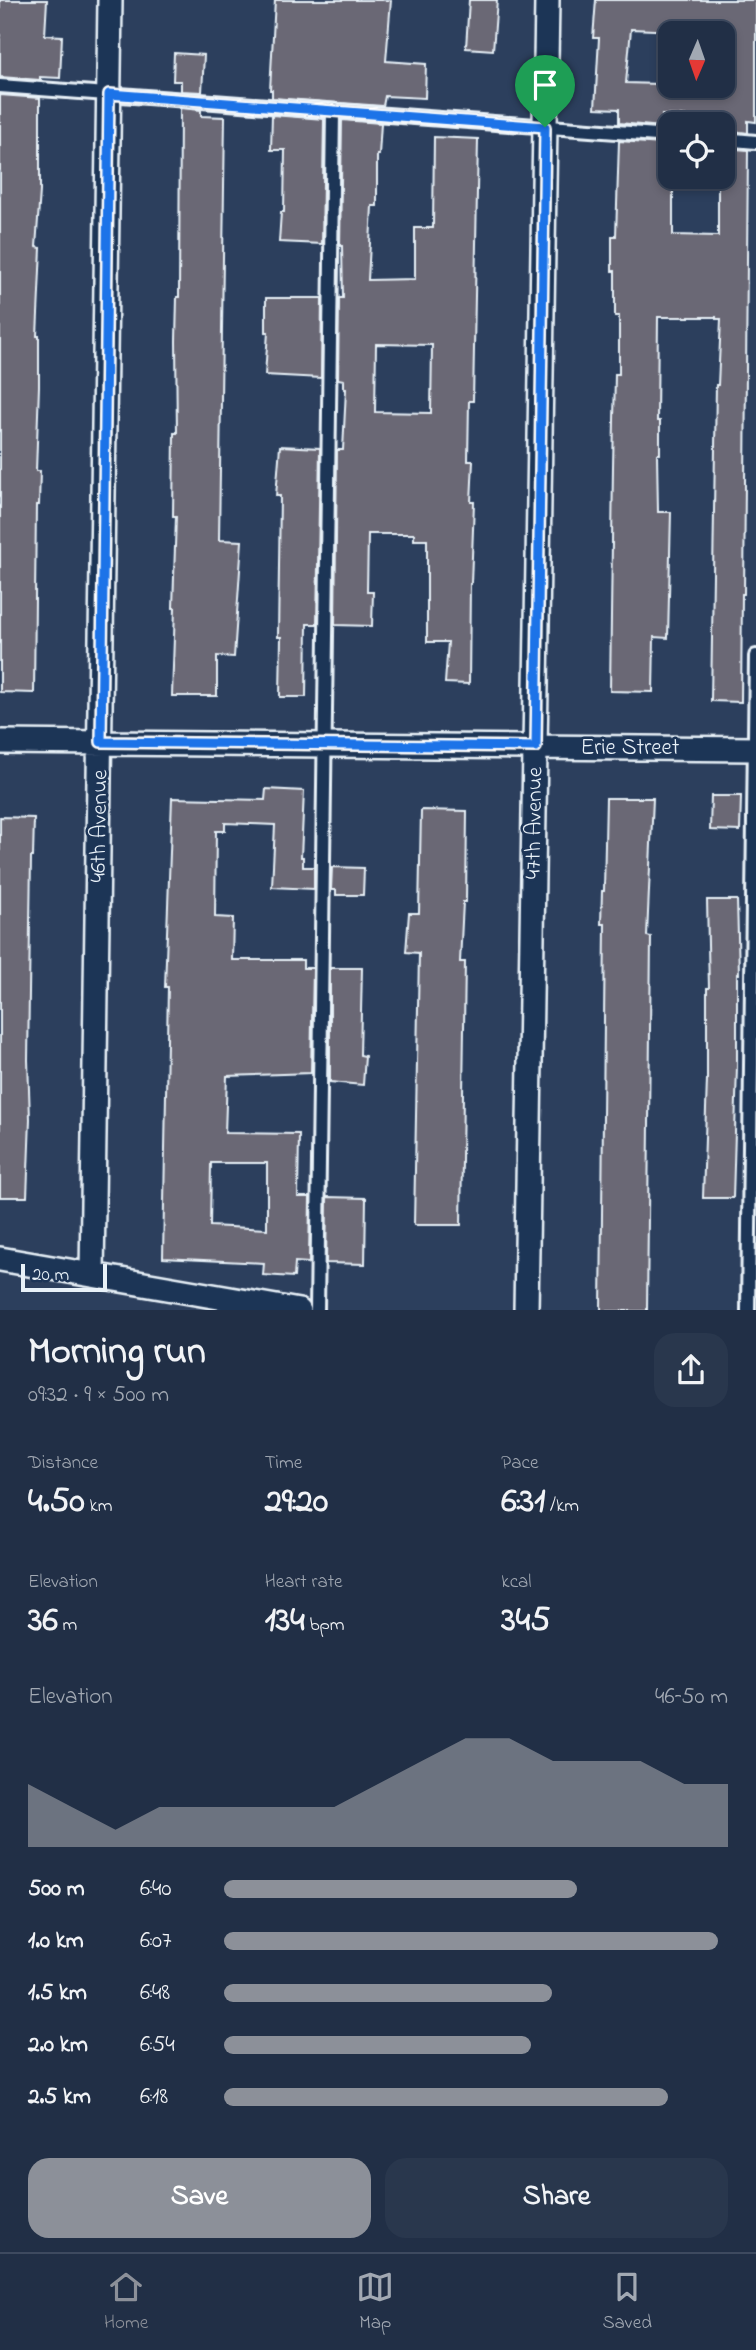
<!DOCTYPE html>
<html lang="en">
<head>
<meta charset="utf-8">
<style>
	:root { --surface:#212f46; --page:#29374d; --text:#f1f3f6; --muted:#a2a9b3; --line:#3e4a5f; --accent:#8c9099 }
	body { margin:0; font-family:"Indie Flower",sans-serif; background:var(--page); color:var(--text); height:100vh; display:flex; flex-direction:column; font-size:26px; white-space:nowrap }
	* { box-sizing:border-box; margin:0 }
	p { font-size:23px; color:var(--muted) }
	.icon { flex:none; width:38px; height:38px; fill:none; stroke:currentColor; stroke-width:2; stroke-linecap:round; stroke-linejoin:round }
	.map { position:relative; height:1310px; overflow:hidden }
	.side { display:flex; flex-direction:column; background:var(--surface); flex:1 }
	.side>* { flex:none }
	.needle { width:46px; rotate:182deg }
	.controls { position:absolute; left:658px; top:21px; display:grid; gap:14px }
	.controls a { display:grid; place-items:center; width:77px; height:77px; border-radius:14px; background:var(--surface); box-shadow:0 4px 10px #0003,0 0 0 2px var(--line); font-size:35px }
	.scale { position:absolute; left:21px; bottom:18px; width:86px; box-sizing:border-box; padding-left:7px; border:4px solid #e8f1f8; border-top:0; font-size:19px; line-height:24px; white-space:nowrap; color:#e8f1f8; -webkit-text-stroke:5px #1d3557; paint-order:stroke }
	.pin { position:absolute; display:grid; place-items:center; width:60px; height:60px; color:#fff; margin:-72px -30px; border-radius:50% 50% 50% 0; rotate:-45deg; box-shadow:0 0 7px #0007 }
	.pin .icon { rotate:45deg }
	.round { display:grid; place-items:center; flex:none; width:74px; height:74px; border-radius:21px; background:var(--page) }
	.summary { display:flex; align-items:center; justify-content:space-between; height:119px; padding:0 28px }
	h1 { font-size:38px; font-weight:800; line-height:52px }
	.figures { display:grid; grid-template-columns:repeat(3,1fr); gap:10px; height:119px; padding:7px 28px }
	.figures div { display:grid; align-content:center }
	.figures b { font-size:35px; font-weight:800 }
	.figures small { font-size:19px; font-weight:400 }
	.figures p { font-size:19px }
	.chart { height:196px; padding:14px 28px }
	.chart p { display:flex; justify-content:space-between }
	.chart svg { width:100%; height:126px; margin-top:7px; fill:var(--accent); opacity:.7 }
	.action { display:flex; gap:14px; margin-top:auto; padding:14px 28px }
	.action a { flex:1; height:80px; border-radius:21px; background:var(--accent); color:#fff; font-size:28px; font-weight:800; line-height:80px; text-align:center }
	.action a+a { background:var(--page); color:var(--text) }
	ul { padding:0 28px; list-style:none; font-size:23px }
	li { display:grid; grid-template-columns:112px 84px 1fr; align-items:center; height:52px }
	li i { height:18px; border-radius:9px; background:var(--accent) }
	.tab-bar { display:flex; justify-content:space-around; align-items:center; height:98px; border-top:2px solid var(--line); background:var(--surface); font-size:19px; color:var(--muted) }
	.tab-bar a { display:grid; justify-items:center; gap:4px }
	.tab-bar .active { color:var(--accent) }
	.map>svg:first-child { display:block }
	.building { fill:#6a6774; stroke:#e8f1f8; stroke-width:2; fill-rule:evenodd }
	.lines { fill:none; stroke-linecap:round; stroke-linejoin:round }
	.lane-casing { stroke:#e8f1f8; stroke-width:18 }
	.street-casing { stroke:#e8f1f8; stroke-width:28 }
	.lane { stroke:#1d3557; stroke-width:12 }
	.street { stroke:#1d3557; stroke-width:23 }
	.route-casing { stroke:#fff; stroke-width:14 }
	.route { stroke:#1a73e8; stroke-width:9 }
	.labels { text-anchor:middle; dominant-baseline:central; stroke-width:5; stroke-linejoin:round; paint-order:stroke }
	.street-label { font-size:23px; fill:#e8f1f8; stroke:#1d3557 }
</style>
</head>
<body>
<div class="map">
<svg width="756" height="1311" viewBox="0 0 756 1311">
	<rect width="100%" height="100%" fill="#2c3f5d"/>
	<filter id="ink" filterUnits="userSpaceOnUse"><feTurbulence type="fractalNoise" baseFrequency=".0143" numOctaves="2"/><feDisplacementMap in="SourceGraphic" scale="14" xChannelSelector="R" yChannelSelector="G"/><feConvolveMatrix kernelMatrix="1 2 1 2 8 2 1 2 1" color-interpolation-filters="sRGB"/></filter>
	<g filter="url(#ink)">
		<path class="building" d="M 0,0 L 47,0 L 45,35 L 62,36 L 60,78 L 40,77 L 40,80 L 0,77 Z
			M 275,0 L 391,0 L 386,61 L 426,64 L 425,98 L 385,96 L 383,106 L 272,98 L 272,90 L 270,90 Z
			M 469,0 L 497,0 L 493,50 L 466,48 Z
			M 596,0 L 756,0 L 756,122 L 748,121 L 748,133 L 723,130 L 723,118 L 662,115 L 662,127 L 619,123 L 619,109 L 595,108 L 599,38 L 593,38 ZM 631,29 L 723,33 L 723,86 L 626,83 Z
			M 174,53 L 204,55 L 202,92 L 181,91 L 181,81 L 173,81 Z
			M 0,95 L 40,98 L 40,191 L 36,247 L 41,248 L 37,336 L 39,336 L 39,386 L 36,471 L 40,471 L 39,505 L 36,505 L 34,693 L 0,692 Z
			M 180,108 L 201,110 L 201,116 L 225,117 L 219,540 L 242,541 L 234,657 L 217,656 L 217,696 L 172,696 L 175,608 L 173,608 L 176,516 L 173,516 L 174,433 L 177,433 L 176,341 L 177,297 L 179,297 Z
			M 272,115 L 324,119 L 322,244 L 279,242 L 281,212 L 284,212 L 285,150 L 271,150 Z
			M 342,120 L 381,123 L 379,155 L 377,155 L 377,206 L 372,206 L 368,280 L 415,279 L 415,228 L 433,228 L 434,137 L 478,139 L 473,401 L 469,401 L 468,461 L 473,461 L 471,502 L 474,502 L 471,584 L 470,584 L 469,684 L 445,683 L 448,642 L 427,642 L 427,540 L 414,540 L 414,534 L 368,534 L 367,592 L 373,592 L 372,626 L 335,625 L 337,450 L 343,450 L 346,389 L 344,389 L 344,380 L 338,379 L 339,298 L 343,298 L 342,246 L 340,246 ZM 376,344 L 432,345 L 431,413 L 375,412 Z
			M 619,141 L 662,144 L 661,177 L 673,177 L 673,235 L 718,236 L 718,177 L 723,177 L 723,148 L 748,150 L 744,594 L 742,594 L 741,702 L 711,701 L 716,385 L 718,385 L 721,319 L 716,319 L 716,317 L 658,317 L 657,421 L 660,421 L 660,454 L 657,454 L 658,512 L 671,512 L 668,638 L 654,637 L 653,692 L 610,691 L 613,467 L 615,374 L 619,374 L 619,316 L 615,316 L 615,271 L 612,271 L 612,236 L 616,236 Z
			M 266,298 L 322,298 L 321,378 L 265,375 L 268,332 L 266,332 Z
			M 280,446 L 320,448 L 317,624 L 307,624 L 306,697 L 280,697 L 281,637 L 278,637 L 280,496 L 276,496 Z
			M 266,789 L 304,791 L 301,857 L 303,857 L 303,867 L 314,867 L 314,889 L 272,887 L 275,825 L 225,823 L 225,831 L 216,831 L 215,917 L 233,918 L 232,960 L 303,960 L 303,968 L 313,968 L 311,1073 L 227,1076 L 225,1133 L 299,1134 L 298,1197 L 310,1197 L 309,1263 L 295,1262 L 294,1277 L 263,1275 L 264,1263 L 163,1258 L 168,987 L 165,987 L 172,798 L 265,800 ZM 211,1163 L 267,1163 L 267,1229 L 210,1226 Z
			M 711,796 L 741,796 L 740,831 L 710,830 Z
			M 606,798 L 653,798 L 647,936 L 651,937 L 647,1311 L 601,1311 L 605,924 L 601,924 L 602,891 L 604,891 Z
			M 421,810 L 467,811 L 466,902 L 463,902 L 460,962 L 465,962 L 461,1225 L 414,1225 L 419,953 L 406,952 L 409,913 L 419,913 Z
			M 0,817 L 34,818 L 33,857 L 31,857 L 28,1060 L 30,1119 L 27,1197 L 0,1197 Z
			M 332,867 L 364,868 L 363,895 L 336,895 L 336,890 L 331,890 Z
			M 707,900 L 737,900 L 739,974 L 737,974 L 737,1066 L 733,1198 L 703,1198 L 707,1079 L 707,988 L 709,988 Z
			M 330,968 L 362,968 L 360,1055 L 365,1056 L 363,1085 L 330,1082 Z
			M 327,1197 L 366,1198 L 365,1264 L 326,1263 Z"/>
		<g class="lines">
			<defs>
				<path id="lane" d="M 0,86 L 670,136
					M 723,139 L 756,142
					M 317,1311 L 333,111
					M 748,1311 L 756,656"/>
				<path id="street" d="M 0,742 L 756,749
					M 0,1259 L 299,1311
					M 92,1275 L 110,0
					M 526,1311 L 547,0"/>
			</defs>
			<use href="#lane" class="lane-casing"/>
			<use href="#street" class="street-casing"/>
			<use href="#lane" class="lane"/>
			<use href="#street" class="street"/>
		</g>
	</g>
	<g class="lines" filter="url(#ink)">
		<defs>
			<path id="route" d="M 109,94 L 545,127 L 536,747 L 101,742 Z"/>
		</defs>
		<use href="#route" class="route-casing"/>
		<use href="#route" class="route"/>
	</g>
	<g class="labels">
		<g class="street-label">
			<text x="630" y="748">Erie Street</text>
			<text transform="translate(535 823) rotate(-89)">47th Avenue</text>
			<text transform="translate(100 826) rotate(-89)">46th Avenue</text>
		</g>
	</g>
</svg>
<div class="controls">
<a><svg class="needle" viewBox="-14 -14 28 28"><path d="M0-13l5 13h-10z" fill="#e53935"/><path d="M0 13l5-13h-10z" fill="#a2a9b3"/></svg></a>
<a><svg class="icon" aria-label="locate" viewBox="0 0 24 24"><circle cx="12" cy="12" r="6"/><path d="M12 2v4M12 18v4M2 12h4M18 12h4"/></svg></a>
</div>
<div class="scale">20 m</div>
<div class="pin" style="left:545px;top:127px;background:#1e9e55"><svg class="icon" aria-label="arrive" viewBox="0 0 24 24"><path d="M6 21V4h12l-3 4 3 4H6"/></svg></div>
</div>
<section class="side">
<div class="summary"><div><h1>Morning run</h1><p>09:32 · 9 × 500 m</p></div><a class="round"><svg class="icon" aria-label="share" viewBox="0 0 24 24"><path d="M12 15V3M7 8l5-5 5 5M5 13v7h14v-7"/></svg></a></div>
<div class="figures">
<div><p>Distance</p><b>4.50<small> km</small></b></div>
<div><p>Time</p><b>29:20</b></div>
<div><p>Pace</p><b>6:31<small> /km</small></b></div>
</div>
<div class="figures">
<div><p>Elevation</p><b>36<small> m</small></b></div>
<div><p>Heart rate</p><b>134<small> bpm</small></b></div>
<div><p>kcal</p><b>345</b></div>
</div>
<div class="chart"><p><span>Elevation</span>46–50 m</p>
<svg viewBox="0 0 160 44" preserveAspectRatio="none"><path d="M0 44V22L10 30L20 38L30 30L40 30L50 30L60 30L70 30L80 22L90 14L100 6L110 6L120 14L130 14L140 14L150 22L160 22V44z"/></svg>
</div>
<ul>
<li><b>500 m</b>6:40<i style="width:70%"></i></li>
<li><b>1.0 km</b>6:07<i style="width:98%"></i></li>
<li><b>1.5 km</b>6:48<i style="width:65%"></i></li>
<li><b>2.0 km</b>6:54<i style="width:61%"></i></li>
<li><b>2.5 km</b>6:18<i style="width:88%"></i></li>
</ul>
<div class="action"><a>Save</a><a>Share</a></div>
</section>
<nav class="tab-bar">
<a class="active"><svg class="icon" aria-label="home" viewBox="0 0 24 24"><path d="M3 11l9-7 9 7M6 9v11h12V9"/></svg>Home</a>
<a><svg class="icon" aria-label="map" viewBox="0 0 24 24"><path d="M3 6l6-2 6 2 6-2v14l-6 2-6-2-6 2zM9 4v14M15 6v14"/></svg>Map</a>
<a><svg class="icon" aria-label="saved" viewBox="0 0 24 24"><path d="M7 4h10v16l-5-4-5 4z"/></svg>Saved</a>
</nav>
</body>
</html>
